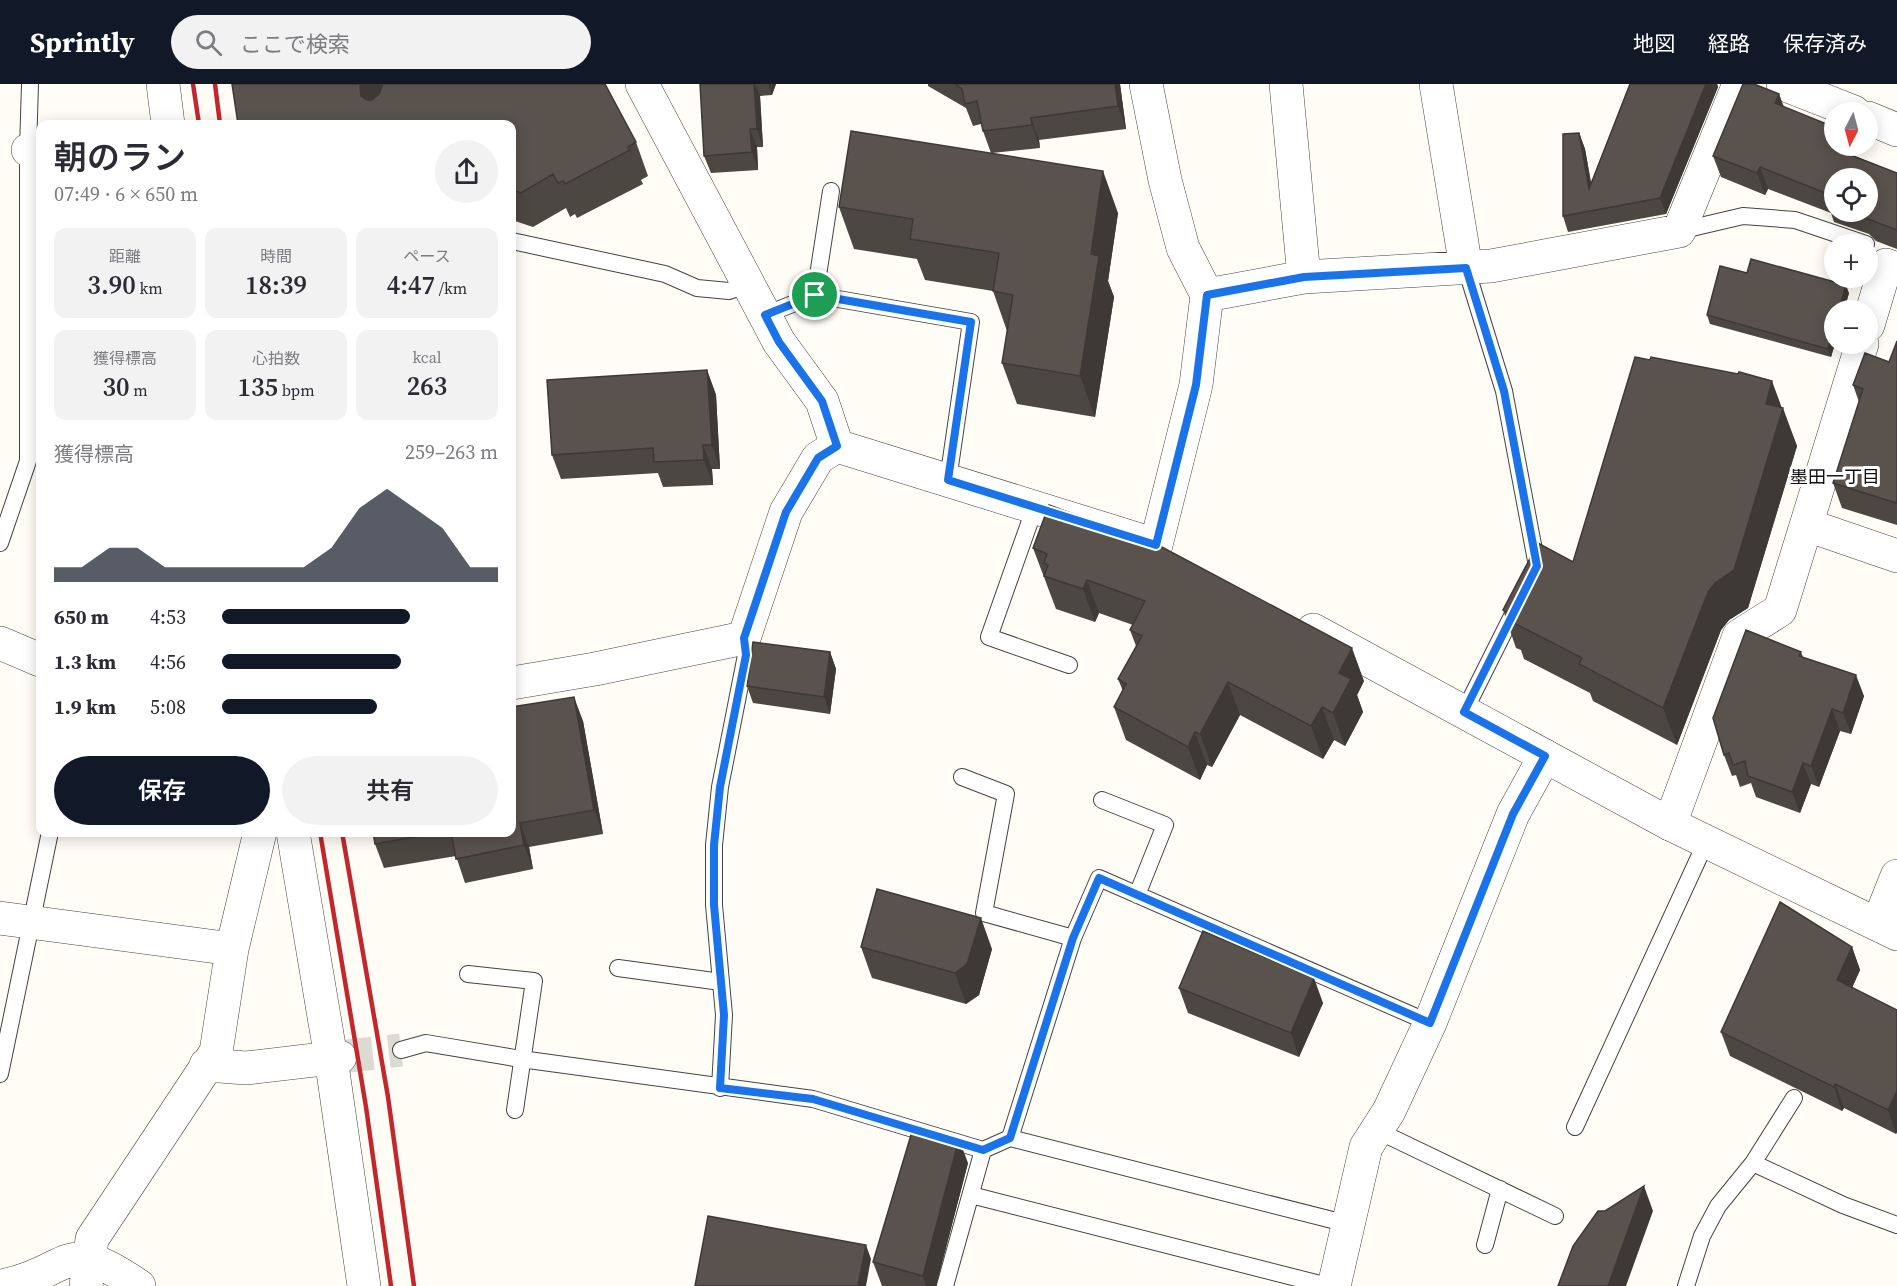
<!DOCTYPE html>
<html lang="ja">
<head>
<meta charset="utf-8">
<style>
	:root { --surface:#fff; --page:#f2f2f3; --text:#2b2b33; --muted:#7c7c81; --accent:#111827 }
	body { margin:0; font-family:"Source Serif 4","Noto Sans JP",serif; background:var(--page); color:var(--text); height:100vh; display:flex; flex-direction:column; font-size:22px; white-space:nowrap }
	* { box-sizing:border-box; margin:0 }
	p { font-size:20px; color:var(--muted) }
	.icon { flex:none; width:33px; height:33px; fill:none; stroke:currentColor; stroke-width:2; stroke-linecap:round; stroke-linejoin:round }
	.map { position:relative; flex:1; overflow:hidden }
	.side { position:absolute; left:36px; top:36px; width:480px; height:717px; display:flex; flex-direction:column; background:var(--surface); border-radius:12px; box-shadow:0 3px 15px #0003 }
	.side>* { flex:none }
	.needle { width:39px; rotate:186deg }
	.tools { position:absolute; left:1824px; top:18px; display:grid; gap:12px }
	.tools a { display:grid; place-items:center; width:54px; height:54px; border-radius:50%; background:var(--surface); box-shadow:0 3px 15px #0003; font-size:30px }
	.pin { position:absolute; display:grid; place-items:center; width:51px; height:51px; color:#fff; margin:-26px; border:3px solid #fff; border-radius:50%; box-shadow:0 2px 6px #0007 }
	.round { display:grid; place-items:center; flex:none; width:63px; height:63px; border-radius:32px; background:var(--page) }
	.headline { display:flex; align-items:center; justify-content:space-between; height:102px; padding:0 18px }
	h1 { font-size:33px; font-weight:600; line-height:45px }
	.stats { display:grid; grid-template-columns:repeat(3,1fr); gap:9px; height:102px; padding:6px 18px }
	.stats div { display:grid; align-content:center; border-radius:12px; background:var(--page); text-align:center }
	.stats b { font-size:26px; font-weight:600 }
	.stats small { font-size:16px; font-weight:400 }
	.stats p { font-size:16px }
	.chart { height:168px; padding:12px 18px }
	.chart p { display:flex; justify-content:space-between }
	.chart svg { width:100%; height:108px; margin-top:6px; fill:var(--accent); opacity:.7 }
	.action { display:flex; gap:12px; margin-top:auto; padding:12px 18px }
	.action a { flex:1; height:69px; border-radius:36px; background:var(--accent); color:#fff; font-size:24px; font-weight:600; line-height:69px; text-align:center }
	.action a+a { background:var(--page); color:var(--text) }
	ul { padding:0 18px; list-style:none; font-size:20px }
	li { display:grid; grid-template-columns:96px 72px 1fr; align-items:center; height:45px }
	li i { height:15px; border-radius:8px; background:var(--accent) }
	header { display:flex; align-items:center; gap:36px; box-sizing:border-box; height:84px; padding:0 30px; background:var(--accent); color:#fff }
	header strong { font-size:28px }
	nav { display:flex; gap:33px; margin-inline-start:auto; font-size:21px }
	.search { width:420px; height:54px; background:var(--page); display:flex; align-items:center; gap:15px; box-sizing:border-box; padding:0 21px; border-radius:33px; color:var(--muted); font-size:22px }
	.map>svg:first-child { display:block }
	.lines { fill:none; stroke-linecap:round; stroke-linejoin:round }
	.minor-tunnel { stroke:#dbdad3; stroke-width:33; stroke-dasharray:33 16; stroke-linecap:butt }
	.service-casing { stroke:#444; stroke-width:18 }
	.minor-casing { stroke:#444; stroke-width:34 }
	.tertiary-casing { stroke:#444; stroke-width:34 }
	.service { stroke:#fff; stroke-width:16 }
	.minor { stroke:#fff; stroke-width:33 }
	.tertiary { stroke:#fff; stroke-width:33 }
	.rail { stroke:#c4262e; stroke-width:4.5 }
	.wall { fill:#4d4742; fill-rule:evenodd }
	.shaded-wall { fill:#3f3936 }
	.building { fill:#5a524d; stroke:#3f3936; stroke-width:1.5 }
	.route-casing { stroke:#fff; stroke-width:12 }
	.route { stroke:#1a73e8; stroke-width:8 }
	.labels { text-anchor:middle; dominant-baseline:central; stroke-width:6; stroke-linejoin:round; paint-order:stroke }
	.neighbourhood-label { font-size:18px; fill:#111; stroke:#fff }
</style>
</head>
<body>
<header>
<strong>Sprintly</strong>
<div class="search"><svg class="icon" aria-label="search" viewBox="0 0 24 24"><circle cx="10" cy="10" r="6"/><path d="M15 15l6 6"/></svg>ここで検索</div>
<nav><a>地図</a><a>経路</a><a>保存済み</a></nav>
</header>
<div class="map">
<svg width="1897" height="1202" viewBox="0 0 1897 1202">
	<rect width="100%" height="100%" fill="#fffdf5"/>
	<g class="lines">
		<path class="minor-tunnel" d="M 340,973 L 401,966"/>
		<defs>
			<path id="service" d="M 831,107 L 815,211 L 971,238 L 948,396
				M 1679,147 L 1743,132 L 1795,136 L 1866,160
				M 512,157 L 665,190 L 697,204 L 729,207 L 748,200
				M 1466,184 L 1504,307 L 1537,482 L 1534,488
				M 765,231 L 815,211
				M 1035,423 L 989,553 L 1069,581
				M 0,459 L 28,377 L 28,66 L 30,0
				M 1464,628 L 1517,522
				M 962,693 L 1006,710 L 984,829 L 1073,854
				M 1102,716 L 1165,741 L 1137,811
				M 618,884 L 721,898
				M 468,890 L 534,897 L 515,1026
				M 401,966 L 426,959 L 521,975 L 813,1015 L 983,1066 L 1010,1054 L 1348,1140
				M 0,990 L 50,748
				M 720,1004 L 724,931 L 714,821 L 714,761 L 720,703 L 746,571 L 744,554
				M 1575,1043 L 1706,758
				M 1376,1046 L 1555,1132
				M 1010,1054 L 1073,854 L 1099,794 L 1430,939
				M 1753,1079 L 1843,1121 L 1897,1141
				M 971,1111 L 1328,1202
				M 1485,1161 L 1500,1105
				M 945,1202 L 983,1066
				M 1686,1202 L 1702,1152 L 1718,1122 L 1753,1079 L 1794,1014"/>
			<path id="minor" d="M 163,0 L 168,40
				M 642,0 L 779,258 L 822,317 L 837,362 L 1156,461 L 1196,301 L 1207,211 L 1183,164 L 1165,96 L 1146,0
				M 1286,0 L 1304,193
				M 1436,0 L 1466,184
				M 1783,0 L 1854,28
				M 1868,34 L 1897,46
				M 28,66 L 40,66
				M 1207,211 L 1304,193 L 1491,182 L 1679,147 L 1739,0
				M 1868,241 L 1886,181 L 1897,185
				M 1807,441 L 1897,472
				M 0,559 L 40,576
				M 512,599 L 595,585 L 744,554 L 786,428 L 818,374 L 837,362
				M 1670,740 L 1739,552 L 1780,526 L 1862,260
				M 293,748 L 331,974 L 364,1202
				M 0,834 L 232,865
				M 206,981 L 246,984 L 340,973
				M 2,1202 C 74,1187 63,1149 139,1202
				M 86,1202 L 92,1155 L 216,968 L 232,865 L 260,748
				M 1334,1202 L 1366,1063 L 1389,1027 L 1430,939 L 1513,730 L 1545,672"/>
			<path id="tertiary" d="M 1313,546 L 1670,740 L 1897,850
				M 1878,840 L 1897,792"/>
		</defs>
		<use href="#service" class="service-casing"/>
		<use href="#minor" class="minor-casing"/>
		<use href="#tertiary" class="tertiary-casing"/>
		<use href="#service" class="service"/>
		<use href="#minor" class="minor"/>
		<use href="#tertiary" class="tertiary"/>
		<path class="rail" d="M 193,0 L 199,40
			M 215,0 L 220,40
			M 320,748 L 366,1023 L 391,1202
			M 342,748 L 388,1013 L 414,1202"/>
	</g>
	<path class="wall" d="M 232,0 L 636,58 L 648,92 L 641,96 L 643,100 L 577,134 L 575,130 L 570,133 L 566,124 L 533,143 L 512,136 L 512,40 L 238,40 Z
		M 700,0 L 776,0 L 772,11 L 760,12 L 763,63 L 757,63 L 758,86 L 711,89 L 704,72 Z
		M 928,0 L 1120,0 L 1126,45 L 1039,56 L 1040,64 L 992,69 L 1118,129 L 1108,197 L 1114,213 L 1095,333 L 1017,320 L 1002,279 L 1007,247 L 993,207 L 925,196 L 917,175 L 854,165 L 839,123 L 991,69 L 983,47 L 981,40 L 973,42 L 966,24 L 928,2 Z
		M 1630,0 L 1717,0 L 1718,3 L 1666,130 L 1568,148 L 1563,132 L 1579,49 L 1585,65 L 1591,99 Z
		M 1779,10 L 1783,22 L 1848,62 L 1852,71 L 1897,89 L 1897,165 L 1876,157 L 1869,150 L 1834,138 L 1831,129 L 1768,105 L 1765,111 L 1721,93 L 1713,72 ZM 1834,94 L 1868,128 L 1834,128 Z
		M 1747,189 L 1849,209 L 1831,273 L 1710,240 L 1707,231 Z
		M 1897,257 L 1897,441 L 1842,424 L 1833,399 L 1859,318 L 1853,301 L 1889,278 Z
		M 707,286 L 716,311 L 720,385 L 712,385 L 713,401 L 663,403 L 658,389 L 561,395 L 552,371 Z
		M 1781,323 L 1797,362 L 1748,524 L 1729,536 L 1721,546 L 1677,661 L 1593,617 L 1590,609 L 1524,575 L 1521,566 L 1516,564 L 1503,526 L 1573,478 Z
		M 1033,464 L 1364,597 L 1357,611 L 1363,628 L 1345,662 L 1334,656 L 1323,675 L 1240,631 L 1212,683 L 1207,681 L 1200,696 L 1126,656 L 1114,623 L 1123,607 L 1118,595 L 1136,562 L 1130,546 L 1133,541 L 1099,529 L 1095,538 L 1056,525 Z
		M 830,568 L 836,585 L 830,630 L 753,619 L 747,602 Z
		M 1801,568 L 1803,573 L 1864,612 L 1851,650 L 1840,647 L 1819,703 L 1811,700 L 1800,729 L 1756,713 L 1751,699 L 1740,703 L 1736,691 L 1732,692 L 1724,671 Z
		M 583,637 L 603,750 L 529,763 L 533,785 L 465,799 L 456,772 L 384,784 L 375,760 L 373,748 L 512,748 Z
		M 861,863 L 992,865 L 979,911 L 966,920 L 872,894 Z
		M 1852,863 L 1860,886 L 1852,904 L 1897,926 L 1897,1048 L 1896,1050 L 1844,1024 L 1842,1027 L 1730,972 L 1721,948 Z
		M 1179,904 L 1323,919 L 1299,973 L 1188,929 Z
		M 968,1079 L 936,1202 L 882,1202 L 873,1178 Z"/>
	<path class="shaded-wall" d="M 361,0 L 386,0 L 372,37 L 361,12 L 360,3 Z
		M 754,0 L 755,0 L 760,12 L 763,63 L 757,45 Z
		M 768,0 L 776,0 L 772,11 Z
		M 1115,0 L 1120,0 L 1126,45 L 1118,22 Z
		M 1706,0 L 1717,0 L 1718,3 L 1666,130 L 1660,114 Z
		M 1779,10 L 1787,31 L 1775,19 Z
		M 1031,34 L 1039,56 L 1040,64 L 1032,41 Z
		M 750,45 L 757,63 L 758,86 L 752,68 Z
		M 1579,49 L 1585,65 L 1595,121 L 1589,105 Z
		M 1842,62 L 1848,62 L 1853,75 L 1840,67 Z
		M 1760,83 L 1768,105 L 1765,111 L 1757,89 Z
		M 1103,87 L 1118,129 L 1108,197 L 1114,213 L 1095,333 L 1080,292 L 1091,170 Z
		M 1846,201 L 1849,209 L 1844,226 L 1839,226 Z
		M 1834,242 L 1835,260 L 1831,273 L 1828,265 Z
		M 707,286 L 716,311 L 720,385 L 712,361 Z
		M 1772,297 L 1783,327 L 1783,324 L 1797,362 L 1748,524 L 1729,536 L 1721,546 L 1677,661 L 1663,624 L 1766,320 Z
		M 703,361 L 712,385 L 713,401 L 704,376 Z
		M 1087,496 L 1099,529 L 1095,538 L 1083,505 Z
		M 1352,564 L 1364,597 L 1357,611 L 1363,628 L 1345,662 L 1333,629 L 1339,589 Z
		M 830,568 L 836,585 L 830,630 L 824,613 Z
		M 1856,591 L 1864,612 L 1851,650 L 1843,629 Z
		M 1228,598 L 1240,631 L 1212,683 L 1200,650 Z
		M 574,613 L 583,637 L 603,750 L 594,726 Z
		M 1322,623 L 1334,656 L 1323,675 L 1311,642 Z
		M 1832,625 L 1840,647 L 1819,703 L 1811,682 Z
		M 1195,648 L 1207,681 L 1200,696 L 1188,663 Z
		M 1803,679 L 1811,700 L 1800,729 L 1792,708 Z
		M 520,739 L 529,763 L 533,785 L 524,761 Z
		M 981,834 L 992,865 L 979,911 L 966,920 L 955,889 Z
		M 1852,863 L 1860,886 L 1845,919 L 1837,896 Z
		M 1314,894 L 1323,919 L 1299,973 L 1291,949 Z
		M 1835,1000 L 1844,1024 L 1842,1027 L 1834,1003 Z
		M 1897,1007 L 1897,1048 L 1896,1050 L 1888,1026 Z
		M 959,1055 L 968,1079 L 936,1202 L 926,1202 L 923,1192 Z
		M 1644,1102 L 1653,1127 L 1626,1202 L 1608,1202 Z
		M 866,1161 L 871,1175 L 866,1202 L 858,1202 Z"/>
	<path class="building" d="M 232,0 L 361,0 L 360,3 L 361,12 L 367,16 L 372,16 L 379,10 L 383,0 L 605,0 L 636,58 L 628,63 L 630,66 L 565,100 L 563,97 L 558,99 L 553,90 L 521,109 L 512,106 L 512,40 L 337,40 L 338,40 L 238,40 Z
		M 700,0 L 754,0 L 757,45 L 750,45 L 752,68 L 704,72 Z
		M 955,0 L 1115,0 L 1118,22 L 1031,34 L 1032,41 L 983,47 L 977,17 L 965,20 L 962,5 Z
		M 1630,0 L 1706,0 L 1660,114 L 1563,132 L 1563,50 L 1579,49 L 1589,105 Z
		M 1743,0 L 1754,0 L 1779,10 L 1775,19 L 1834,43 L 1834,62 L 1842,62 L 1840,67 L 1897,89 L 1897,146 L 1868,135 L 1862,129 L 1858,128 L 1868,128 L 1868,94 L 1834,94 L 1834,119 L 1826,117 L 1828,110 L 1760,83 L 1757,89 L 1713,72 Z
		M 851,47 L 1103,87 L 1091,170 L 1099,172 L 1080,292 L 1002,279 L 1013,211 L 993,207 L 999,169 L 910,155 L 913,135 L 839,123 Z
		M 1751,175 L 1846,201 L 1839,226 L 1834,226 L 1834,242 L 1828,265 L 1707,231 L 1720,182 L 1747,189 Z
		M 1897,257 L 1897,417 L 1896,419 L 1833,399 L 1863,305 L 1853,301 L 1865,269 L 1889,278 Z
		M 1635,273 L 1650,276 L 1651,273 L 1738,290 L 1739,288 L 1772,297 L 1766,320 L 1783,324 L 1734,486 L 1715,499 L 1708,508 L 1663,624 L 1579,580 L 1582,574 L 1510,537 L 1513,531 L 1503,526 L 1538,459 L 1573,478 Z
		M 707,286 L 712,361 L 703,361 L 704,376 L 654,378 L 653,364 L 552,371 L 547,296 Z
		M 1049,421 L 1158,461 L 1352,564 L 1339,589 L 1351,595 L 1333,629 L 1322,623 L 1311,642 L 1228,598 L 1200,650 L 1195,648 L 1188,663 L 1114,623 L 1126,600 L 1118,595 L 1142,552 L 1130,546 L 1145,517 L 1087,496 L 1083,505 L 1044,492 L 1048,481 L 1044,479 L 1047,470 L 1033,464 Z
		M 1746,546 L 1801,568 L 1799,572 L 1856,591 L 1843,629 L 1832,625 L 1811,682 L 1803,679 L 1792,708 L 1748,692 L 1745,677 L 1733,681 L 1729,669 L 1724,671 L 1713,634 Z
		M 753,558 L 830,568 L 824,613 L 747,602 Z
		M 574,613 L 594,726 L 520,739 L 524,761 L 456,775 L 451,748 L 512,748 L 512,623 Z
		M 373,748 L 441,748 L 375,760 Z
		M 877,805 L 981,834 L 967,880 L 955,889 L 861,863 Z
		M 1780,818 L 1852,863 L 1837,896 L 1897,926 L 1897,1007 L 1888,1026 L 1835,1000 L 1834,1003 L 1721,948 Z
		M 1203,847 L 1314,894 L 1291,949 L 1179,904 Z
		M 914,1041 L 959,1055 L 923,1192 L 873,1178 Z
		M 1644,1102 L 1608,1202 L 1558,1202 L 1573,1162 L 1598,1127 L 1605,1127 Z
		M 708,1132 L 866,1161 L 858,1202 L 695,1202 Z"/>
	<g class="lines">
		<defs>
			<path id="route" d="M 1466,184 L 1504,307 L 1537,482 L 1464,628 L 1545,672 L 1513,730 L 1430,939 L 1099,794 L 1073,854 L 1010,1054 L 983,1066 L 813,1015 L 720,1004 L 724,931 L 714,821 L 714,761 L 720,703 L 746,571 L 744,554 L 786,428 L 818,374 L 837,362 L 822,317 L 779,258 L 765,231 L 815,211 L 971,238 L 948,396 L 1156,461 L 1196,301 L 1207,211 L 1304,193 Z"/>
		</defs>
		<use href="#route" class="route-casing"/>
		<use href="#route" class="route"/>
	</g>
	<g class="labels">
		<g class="neighbourhood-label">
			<text x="1835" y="392">墨田一丁目</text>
		</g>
	</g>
</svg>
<div class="tools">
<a><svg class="needle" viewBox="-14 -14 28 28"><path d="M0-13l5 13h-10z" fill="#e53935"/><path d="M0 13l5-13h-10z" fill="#7c7c81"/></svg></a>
<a><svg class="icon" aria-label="locate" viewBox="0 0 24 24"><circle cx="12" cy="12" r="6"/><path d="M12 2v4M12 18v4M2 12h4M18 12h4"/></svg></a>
<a>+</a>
<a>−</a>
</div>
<div class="pin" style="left:815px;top:211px;background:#1e9e55"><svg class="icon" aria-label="arrive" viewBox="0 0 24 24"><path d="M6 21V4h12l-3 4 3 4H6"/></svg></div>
<section class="side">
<div class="headline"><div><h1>朝のラン</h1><p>07:49 · 6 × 650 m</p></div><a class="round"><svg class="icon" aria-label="share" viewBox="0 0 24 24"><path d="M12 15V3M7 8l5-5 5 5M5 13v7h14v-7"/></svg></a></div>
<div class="stats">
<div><p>距離</p><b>3.90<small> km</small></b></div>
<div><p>時間</p><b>18:39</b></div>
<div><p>ペース</p><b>4:47<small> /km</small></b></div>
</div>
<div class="stats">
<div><p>獲得標高</p><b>30<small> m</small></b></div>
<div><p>心拍数</p><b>135<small> bpm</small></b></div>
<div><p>kcal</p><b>263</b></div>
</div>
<div class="chart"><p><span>獲得標高</span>259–263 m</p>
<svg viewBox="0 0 160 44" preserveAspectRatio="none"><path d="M0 44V38L10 38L20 30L30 30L40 38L50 38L60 38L70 38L80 38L90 38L100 30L110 14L120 6L130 14L140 22L150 38L160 38V44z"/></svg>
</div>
<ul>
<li><b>650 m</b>4:53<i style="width:68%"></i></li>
<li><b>1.3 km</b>4:56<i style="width:65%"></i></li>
<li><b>1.9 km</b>5:08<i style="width:56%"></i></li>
</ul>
<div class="action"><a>保存</a><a>共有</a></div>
</section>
</div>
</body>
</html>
